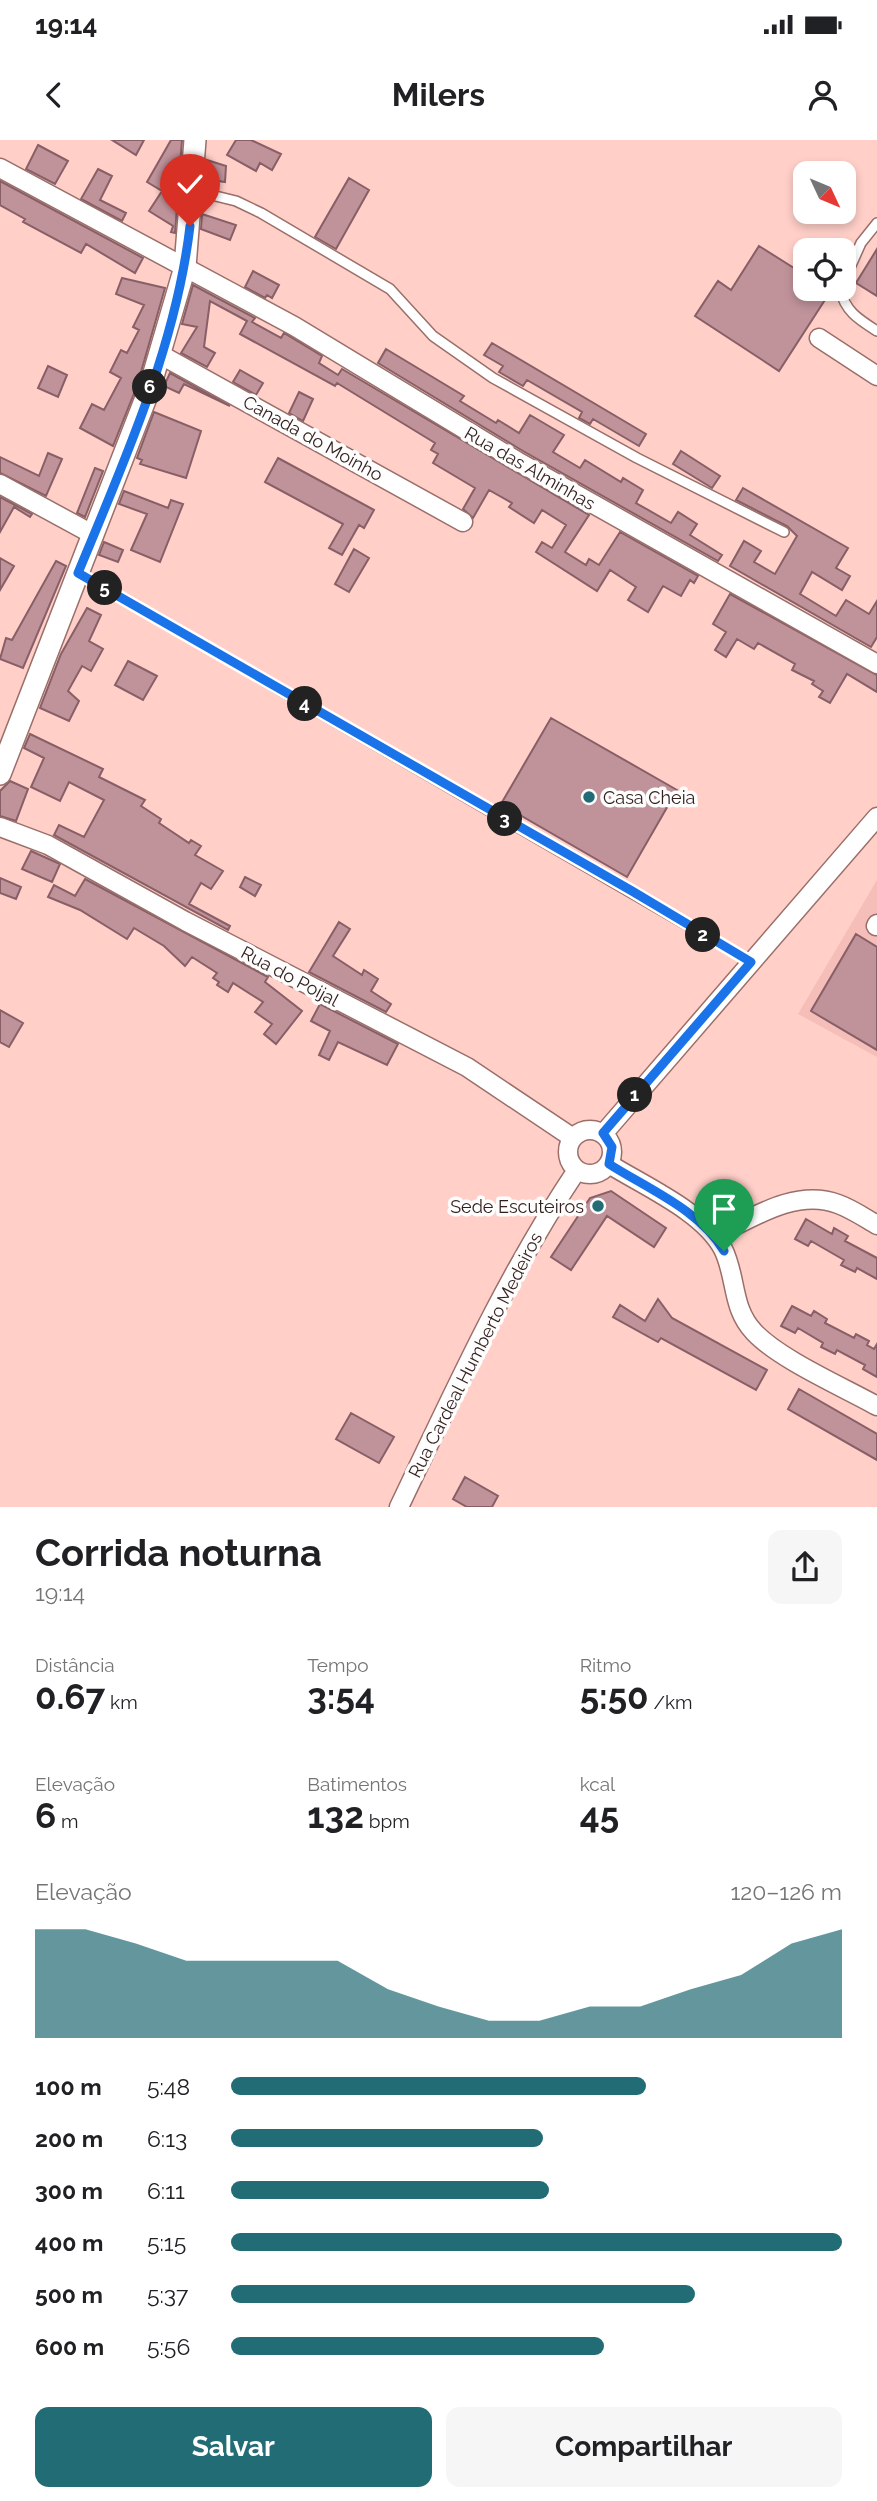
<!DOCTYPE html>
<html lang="pt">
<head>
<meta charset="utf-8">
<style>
	:root { --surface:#fff; --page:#f6f6f6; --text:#202124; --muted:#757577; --accent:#226c75 }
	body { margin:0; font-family:Raleway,sans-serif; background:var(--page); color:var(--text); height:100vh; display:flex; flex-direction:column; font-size:26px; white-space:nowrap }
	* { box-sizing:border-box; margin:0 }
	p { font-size:23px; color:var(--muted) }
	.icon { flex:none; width:38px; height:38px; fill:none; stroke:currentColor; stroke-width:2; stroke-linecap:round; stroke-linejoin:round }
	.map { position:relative; height:1367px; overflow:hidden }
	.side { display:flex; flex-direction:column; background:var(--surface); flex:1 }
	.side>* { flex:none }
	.needle { width:46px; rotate:134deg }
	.controls { position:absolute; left:793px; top:21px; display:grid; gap:14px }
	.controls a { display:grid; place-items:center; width:63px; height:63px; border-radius:14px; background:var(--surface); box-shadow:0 4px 10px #0003; font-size:35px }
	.pin { position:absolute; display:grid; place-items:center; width:60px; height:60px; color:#fff; margin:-72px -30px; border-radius:50% 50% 50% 0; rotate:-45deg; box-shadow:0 0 7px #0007 }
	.pin .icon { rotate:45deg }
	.km { position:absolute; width:35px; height:35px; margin:-18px; border-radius:50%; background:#222; color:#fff; font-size:19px; line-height:35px; text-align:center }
	.round { display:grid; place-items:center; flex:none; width:74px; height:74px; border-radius:14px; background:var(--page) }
	.head { display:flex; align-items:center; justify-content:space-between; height:119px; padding:0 35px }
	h1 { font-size:38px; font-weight:700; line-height:52px }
	.stats { display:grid; grid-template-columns:repeat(3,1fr); gap:10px; height:119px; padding:7px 35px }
	.stats div { display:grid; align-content:center }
	.stats b { font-size:35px; font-weight:700 }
	.stats small { font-size:19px; font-weight:400 }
	.stats p { font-size:19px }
	.chart { height:196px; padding:14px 35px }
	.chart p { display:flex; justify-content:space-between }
	.chart svg { width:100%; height:126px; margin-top:7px; fill:var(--accent); opacity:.7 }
	.button { display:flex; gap:14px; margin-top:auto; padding:14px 35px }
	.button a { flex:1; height:80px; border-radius:14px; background:var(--accent); color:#fff; font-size:28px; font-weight:700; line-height:80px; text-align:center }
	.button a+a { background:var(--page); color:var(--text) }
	ul { padding:0 35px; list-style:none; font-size:23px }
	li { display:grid; grid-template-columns:112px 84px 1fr; align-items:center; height:52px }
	li i { height:18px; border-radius:9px; background:var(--accent) }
	.status { display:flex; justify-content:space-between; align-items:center; height:49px; padding:0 35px; background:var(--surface); direction:ltr }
	.status svg { height:19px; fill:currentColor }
	header { display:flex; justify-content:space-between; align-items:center; height:91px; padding:0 35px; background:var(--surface); font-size:32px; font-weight:700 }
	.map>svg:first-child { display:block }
	.built { fill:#f5beb8 }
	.building { fill:#c0939b; stroke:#885f66; stroke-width:2 }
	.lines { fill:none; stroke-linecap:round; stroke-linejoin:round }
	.service-casing { stroke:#9a6f69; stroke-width:12 }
	.minor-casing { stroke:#9a6f69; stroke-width:21 }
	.tertiary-casing { stroke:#9a6f69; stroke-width:24 }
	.service { stroke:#fff; stroke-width:9 }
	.minor { stroke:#fff; stroke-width:18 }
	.tertiary { stroke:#fff; stroke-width:21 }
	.route-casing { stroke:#fff; stroke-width:14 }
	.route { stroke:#1a73e8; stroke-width:9 }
	.poi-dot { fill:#226c75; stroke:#fdfdfd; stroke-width:2.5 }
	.labels { text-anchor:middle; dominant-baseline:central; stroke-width:7; stroke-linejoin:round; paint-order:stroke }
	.street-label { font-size:18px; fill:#311f1d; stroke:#fdfdfd }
	.poi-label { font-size:18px; fill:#311f1d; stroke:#fdfdfd; text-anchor:start }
</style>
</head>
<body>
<div class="status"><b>19:14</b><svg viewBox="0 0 49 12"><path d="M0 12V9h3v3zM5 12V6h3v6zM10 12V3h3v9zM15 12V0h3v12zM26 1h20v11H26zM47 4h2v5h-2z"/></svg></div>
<header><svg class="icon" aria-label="back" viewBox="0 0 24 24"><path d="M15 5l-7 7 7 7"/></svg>Milers<svg class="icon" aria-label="person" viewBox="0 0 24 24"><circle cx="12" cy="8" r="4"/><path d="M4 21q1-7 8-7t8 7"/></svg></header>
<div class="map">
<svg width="877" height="1367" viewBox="0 0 877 1367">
	<rect width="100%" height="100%" fill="#ffcfc8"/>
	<path class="built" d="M 877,740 L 877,917 L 798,874 Z"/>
	<path class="building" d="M 112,0 L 144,0 L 136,15 Z
		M 171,0 L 182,0 L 175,93 L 171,92 L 173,86 L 149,71 L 162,51 L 147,42 Z
		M 236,0 L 251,0 L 281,14 L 272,30 L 260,23 L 256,31 L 227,15 Z
		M 38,5 L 68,21 L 55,44 L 26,29 Z
		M 207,20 L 226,26 L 225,42 L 205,39 Z
		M 98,29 L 112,36 L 100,60 L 126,73 L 122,81 L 81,59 Z
		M 349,38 L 369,50 L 336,109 L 315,97 Z
		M 0,41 L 143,118 L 135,133 L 86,104 L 81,113 L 23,82 L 25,79 L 0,65 Z
		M 202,74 L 236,85 L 230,100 L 201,89 Z
		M 759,106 L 805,135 L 805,149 L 832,149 L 779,231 L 695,176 L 718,141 L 731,150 Z
		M 877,109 L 877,156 L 856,143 Z
		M 253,131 L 279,145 L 272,158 L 267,155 L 265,158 L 245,147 Z
		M 122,138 L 165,148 L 137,246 L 113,306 L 80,288 L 92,264 L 104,270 L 121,238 L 110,232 L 121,210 L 127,213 L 139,190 L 133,187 L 144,165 L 116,154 Z
		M 193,145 L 255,178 L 252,182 L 281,198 L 284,193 L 322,216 L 319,223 L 338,235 L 342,229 L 589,375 L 565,412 L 586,425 L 589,419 L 599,425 L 620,392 L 698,436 L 694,443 L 690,440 L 681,456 L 663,446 L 648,472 L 628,460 L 636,447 L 610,430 L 597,451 L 536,412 L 542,402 L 552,408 L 566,385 L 542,370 L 534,383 L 509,367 L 512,363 L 489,350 L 473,378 L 463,369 L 475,348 L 433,323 L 438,314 L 431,310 L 435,303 L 337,243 L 335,246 L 240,194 L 247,181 L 210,161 L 204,207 L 215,213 L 207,227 L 181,213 L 197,187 L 182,184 Z
		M 492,203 L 646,294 L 639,306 L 593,279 L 590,284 L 579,278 L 582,272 L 527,240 L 523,246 L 499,232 L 503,226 L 484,215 Z
		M 386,209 L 464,256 L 460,261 L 496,283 L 498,280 L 519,293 L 530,275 L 564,295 L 553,312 L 580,328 L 585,320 L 621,342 L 623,338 L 643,350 L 636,363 L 671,383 L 678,372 L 697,384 L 690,395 L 722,415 L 718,421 L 523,311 L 378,223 Z
		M 48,226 L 67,235 L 58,257 L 38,248 Z
		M 240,230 L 263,243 L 256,255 L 233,242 Z
		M 170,233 L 230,266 L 184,244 L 179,253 L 164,246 Z
		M 299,252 L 313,259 L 303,281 L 289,273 Z
		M 154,272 L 201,291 L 186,338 L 140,324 L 142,320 L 137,318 Z
		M 681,311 L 720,336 L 712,348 L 673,324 Z
		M 48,313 L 62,319 L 46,356 L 0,333 L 0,317 L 39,336 Z
		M 278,318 L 374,370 L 364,388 L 359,385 L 342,415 L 329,408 L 343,384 L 265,342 Z
		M 95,328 L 103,331 L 85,377 L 77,373 Z
		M 743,348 L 848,408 L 836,428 L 850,436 L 842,450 L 812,432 L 800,454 L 836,476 L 846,460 L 869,474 L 877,461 L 877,497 L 871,507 L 730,426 L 744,401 L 761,411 L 754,422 L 775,434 L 797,396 L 787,386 L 736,360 Z
		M 124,351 L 168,368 L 171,360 L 183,364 L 160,422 L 131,410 L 147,374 L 119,364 Z
		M 0,357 L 32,374 L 30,377 L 14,367 L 0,392 Z
		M 104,402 L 123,410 L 118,422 L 99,415 Z
		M 354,409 L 369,418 L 349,452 L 335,444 Z
		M 0,418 L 14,426 L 0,450 Z
		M 56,421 L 66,426 L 23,528 L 0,519 L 6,498 L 12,500 Z
		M 730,454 L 877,535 L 877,552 L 847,534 L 830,563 L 819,557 L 823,551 L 812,544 L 814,541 L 792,530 L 795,524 L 758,503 L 754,509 L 737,499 L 726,517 L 715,510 L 726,492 L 713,484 Z
		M 87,468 L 101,475 L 89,501 L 103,509 L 91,531 L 82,526 L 68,551 L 79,561 L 69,581 L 40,568 L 61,514 Z
		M 128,521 L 157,536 L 143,560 L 115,545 Z
		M 551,578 L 677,650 L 627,737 L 501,664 Z
		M 30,594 L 103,629 L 99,637 L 145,660 L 141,666 L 161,679 L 159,683 L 189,703 L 191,700 L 201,706 L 195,715 L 223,731 L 211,749 L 201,743 L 189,764 L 230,786 L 228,790 L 54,695 L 59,685 L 84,697 L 104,660 L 69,642 L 60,661 L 31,647 L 44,618 L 24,608 Z
		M 10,641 L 28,649 L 16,681 L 0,676 L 0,651 Z
		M 31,711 L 60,724 L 52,742 L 22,729 Z
		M 245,737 L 261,745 L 255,756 L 240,747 Z
		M 0,738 L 21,747 L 16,759 L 0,753 Z
		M 85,739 L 268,837 L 265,842 L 302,871 L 276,904 L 264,894 L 272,884 L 255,872 L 263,862 L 233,843 L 228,852 L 217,845 L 219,842 L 213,838 L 217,833 L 192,817 L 185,826 L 164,806 L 134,788 L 127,799 L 80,770 L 48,757 L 54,745 L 75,756 Z
		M 339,782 L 350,789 L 333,816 L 362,835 L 364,830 L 378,839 L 371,851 L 391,864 L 386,872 L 309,832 Z
		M 856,794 L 877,807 L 877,910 L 811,871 Z
		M 320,864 L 398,904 L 387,925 L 338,902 L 329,920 L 319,915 L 330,891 L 311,881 Z
		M 0,870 L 23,883 L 9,907 L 0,902 Z
		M 611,1051 L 666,1088 L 654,1107 L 607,1076 L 571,1130 L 551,1117 L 590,1058 Z
		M 806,1079 L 832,1094 L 834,1088 L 848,1096 L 845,1101 L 877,1118 L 877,1139 L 857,1128 L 855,1132 L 841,1125 L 844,1120 L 811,1101 L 808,1106 L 795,1099 Z
		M 658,1159 L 672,1178 L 767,1230 L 756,1250 L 661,1198 L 658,1202 L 613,1177 L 620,1165 L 645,1181 Z
		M 792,1166 L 811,1176 L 814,1171 L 827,1179 L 825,1183 L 854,1198 L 856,1194 L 869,1201 L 867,1205 L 874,1209 L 877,1204 L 877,1237 L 863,1229 L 865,1225 L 837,1210 L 835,1214 L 821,1207 L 823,1203 L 798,1188 L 795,1193 L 781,1186 Z
		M 799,1249 L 877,1294 L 877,1320 L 788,1269 Z
		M 351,1273 L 394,1297 L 379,1323 L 336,1299 Z
		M 465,1337 L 498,1356 L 492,1367 L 467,1367 L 453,1359 Z"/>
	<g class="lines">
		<defs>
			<path id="service" d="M 191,50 L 236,61 L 261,73 L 390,149 L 433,196 L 493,238 L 637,318 L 784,392
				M 844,141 L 861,103 L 877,83
				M 840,149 C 845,171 858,179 877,191
				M 78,433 L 751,822"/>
			<path id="minor" d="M 0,28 L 294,186 L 517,321 L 877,524
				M 819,198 L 877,236
				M 161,215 L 463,382
				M 0,344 L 94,395
				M 0,687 L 48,705 L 185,781 L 467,927 L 573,998
				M 876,786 L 877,784
				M568 1012a22 22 0 1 1 44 0a22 22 0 1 1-44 0Z
				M 603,994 L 877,677
				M 609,1024 C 644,1046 704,1072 723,1109 C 737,1137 731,1168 754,1192 C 779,1219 843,1247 877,1266
				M 715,1096 C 752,1078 796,1048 838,1064 C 852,1069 865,1078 877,1085
				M 399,1367 C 454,1252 506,1136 577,1030"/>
			<path id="tertiary" d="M 0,634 L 149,250 L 185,127 L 195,0"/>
		</defs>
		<use href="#service" class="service-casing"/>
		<use href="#minor" class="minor-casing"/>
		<use href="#tertiary" class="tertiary-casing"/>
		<use href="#service" class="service"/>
		<use href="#minor" class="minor"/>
		<use href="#tertiary" class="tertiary"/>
	</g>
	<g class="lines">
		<defs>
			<path id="route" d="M 190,86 C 176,206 124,322 78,433 L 632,751 L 751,822 L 603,993 L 612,1007 L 609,1024 C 648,1049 700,1070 724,1111"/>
		</defs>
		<use href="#route" class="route-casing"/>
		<use href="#route" class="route"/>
	</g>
	<g class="poi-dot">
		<circle cx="589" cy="657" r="7"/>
		<circle cx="598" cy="1066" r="7"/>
	</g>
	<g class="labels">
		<g class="street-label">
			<text transform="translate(313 298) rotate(29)">Canada do Moinho</text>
			<text transform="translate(530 328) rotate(30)">Rua das Alminhas</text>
			<text transform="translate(290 836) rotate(28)">Rua do Poijal</text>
			<text transform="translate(475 1215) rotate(-63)">Rua Cardeal Humberto Medeiros</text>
		</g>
		<g class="poi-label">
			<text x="603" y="657">Casa Cheia</text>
			<text x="584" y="1066" text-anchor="end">Sede Escuteiros</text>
		</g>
	</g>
</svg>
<div class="controls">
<a><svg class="needle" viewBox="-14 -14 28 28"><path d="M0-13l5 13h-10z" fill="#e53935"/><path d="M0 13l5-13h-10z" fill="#757577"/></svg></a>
<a><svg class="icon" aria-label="locate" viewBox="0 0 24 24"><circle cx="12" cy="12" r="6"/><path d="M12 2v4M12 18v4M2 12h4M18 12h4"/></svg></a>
</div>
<div class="pin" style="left:724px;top:1111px;background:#1e9e55"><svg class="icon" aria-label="arrive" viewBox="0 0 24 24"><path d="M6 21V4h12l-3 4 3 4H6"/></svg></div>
<div class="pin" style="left:190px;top:86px;background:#d93025"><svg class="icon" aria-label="check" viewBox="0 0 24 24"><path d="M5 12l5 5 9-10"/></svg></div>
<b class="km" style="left:635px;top:955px">1</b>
<b class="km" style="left:703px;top:795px">2</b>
<b class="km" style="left:505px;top:679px">3</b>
<b class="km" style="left:305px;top:564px">4</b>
<b class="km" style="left:105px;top:448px">5</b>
<b class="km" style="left:150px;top:247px">6</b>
</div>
<section class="side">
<div class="head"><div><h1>Corrida noturna</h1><p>19:14</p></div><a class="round"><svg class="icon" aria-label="share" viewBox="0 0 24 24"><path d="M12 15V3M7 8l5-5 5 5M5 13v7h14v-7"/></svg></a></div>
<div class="stats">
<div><p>Distância</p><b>0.67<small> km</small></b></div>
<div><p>Tempo</p><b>3:54</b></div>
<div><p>Ritmo</p><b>5:50<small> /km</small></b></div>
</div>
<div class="stats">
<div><p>Elevação</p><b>6<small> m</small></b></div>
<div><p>Batimentos</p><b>132<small> bpm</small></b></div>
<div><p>kcal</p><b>45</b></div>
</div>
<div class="chart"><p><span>Elevação</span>120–126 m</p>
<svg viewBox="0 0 160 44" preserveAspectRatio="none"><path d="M0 44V6L10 6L20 11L30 17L40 17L50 17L60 17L70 27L80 33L90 38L100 38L110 33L120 33L130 27L140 22L150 11L160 6V44z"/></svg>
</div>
<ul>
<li><b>100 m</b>5:48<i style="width:68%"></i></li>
<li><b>200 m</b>6:13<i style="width:51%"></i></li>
<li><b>300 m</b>6:11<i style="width:52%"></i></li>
<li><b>400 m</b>5:15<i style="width:100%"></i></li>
<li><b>500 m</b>5:37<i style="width:76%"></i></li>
<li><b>600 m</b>5:56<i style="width:61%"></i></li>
</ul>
<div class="button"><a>Salvar</a><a>Compartilhar</a></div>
</section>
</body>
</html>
